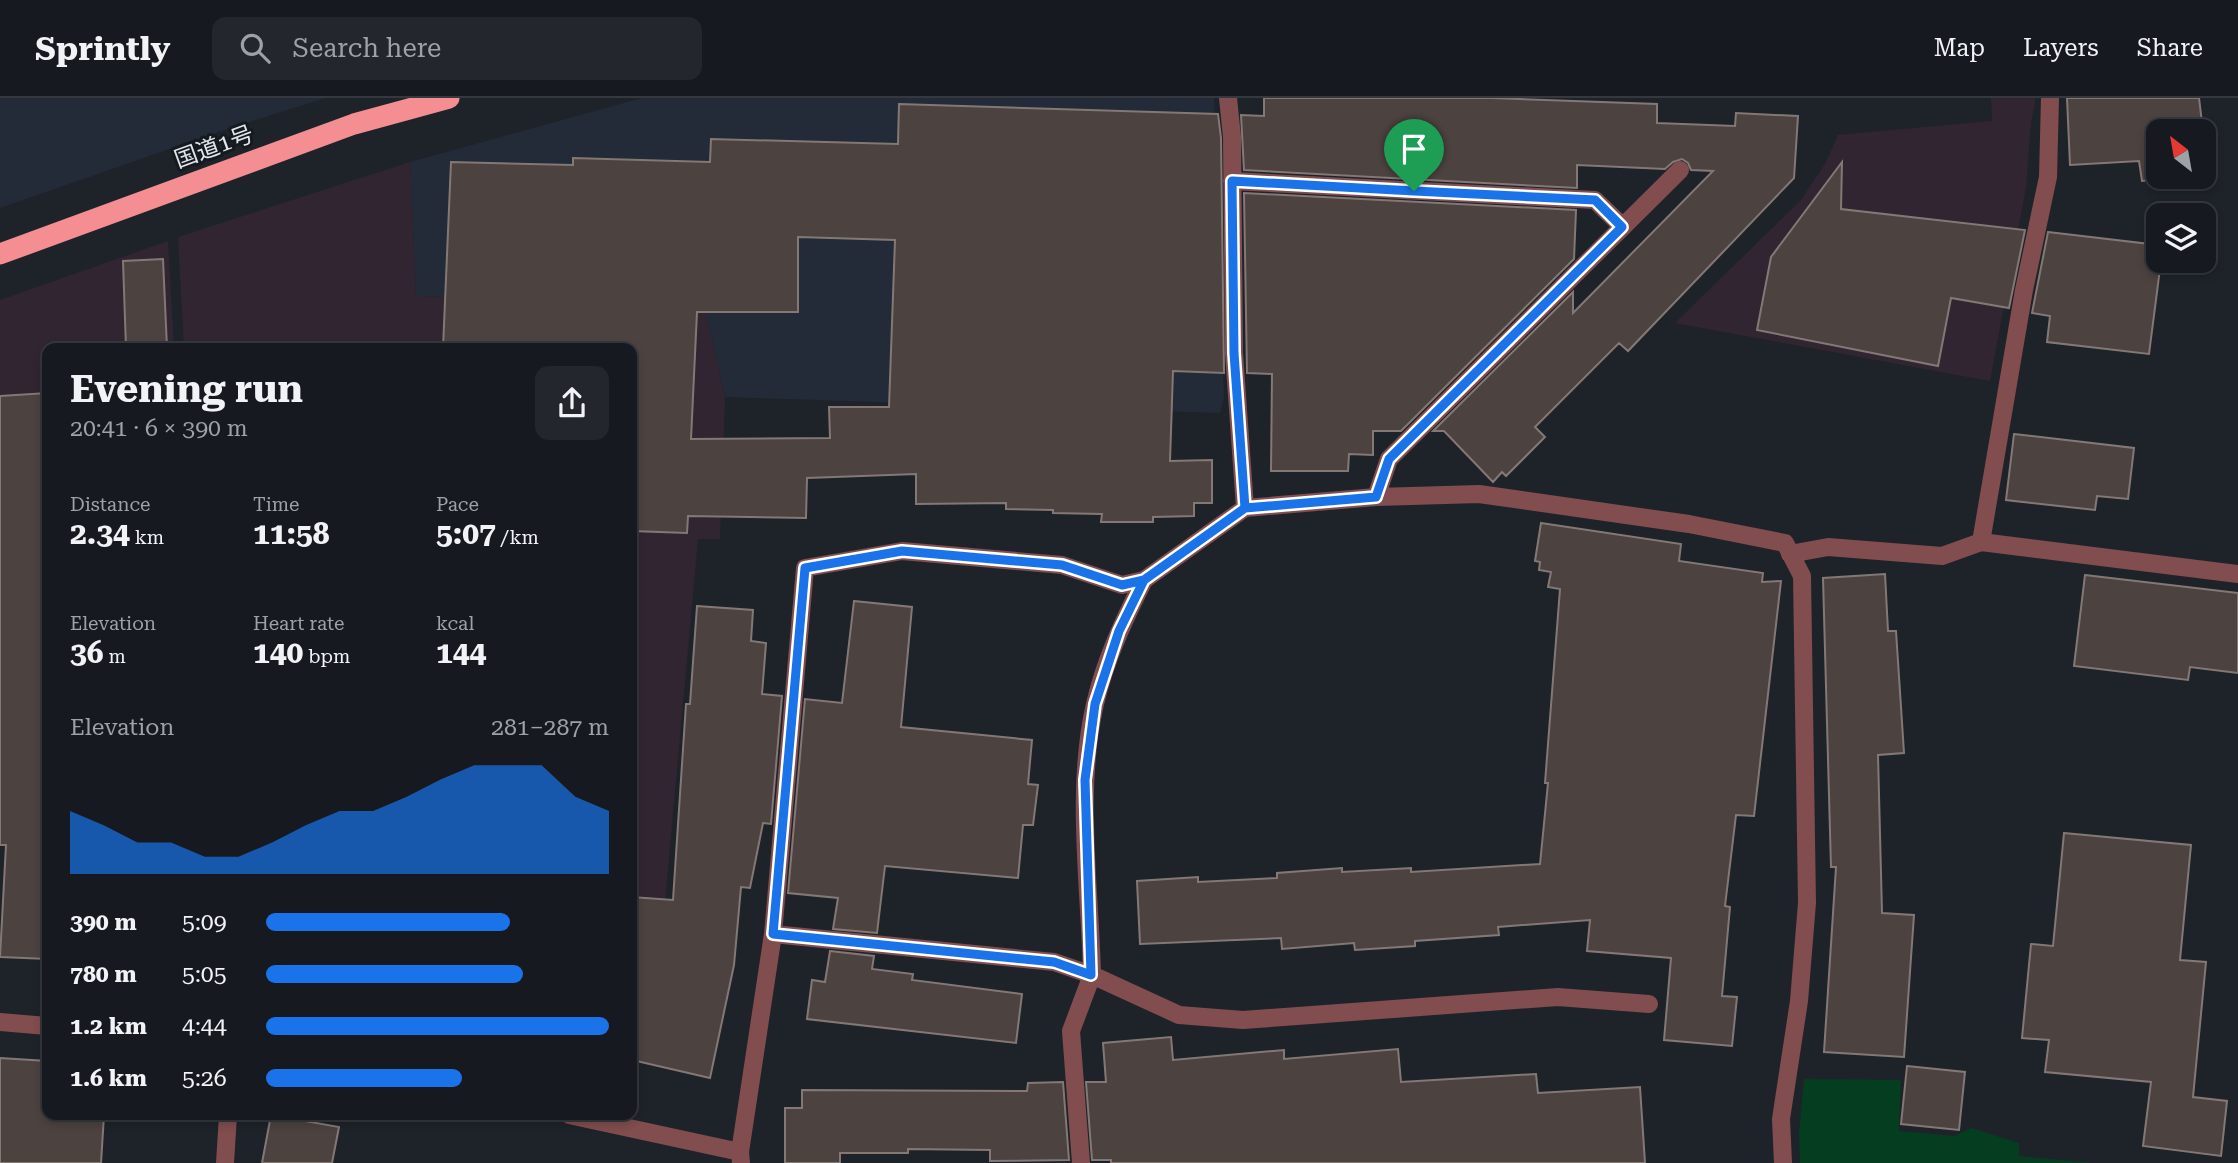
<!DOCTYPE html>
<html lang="en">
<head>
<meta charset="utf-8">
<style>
	:root { --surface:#161a20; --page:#23272d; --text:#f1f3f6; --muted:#9ea1a5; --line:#35383e; --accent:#1a73e8 }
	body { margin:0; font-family:"Roboto Serif","Noto Sans JP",serif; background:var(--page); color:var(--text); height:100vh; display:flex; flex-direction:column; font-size:26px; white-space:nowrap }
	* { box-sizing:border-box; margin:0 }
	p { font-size:23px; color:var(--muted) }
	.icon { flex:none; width:38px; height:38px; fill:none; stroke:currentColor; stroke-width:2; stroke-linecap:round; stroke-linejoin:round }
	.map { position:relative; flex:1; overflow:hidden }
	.panel { position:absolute; left:42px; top:245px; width:595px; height:777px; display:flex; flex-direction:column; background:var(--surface); border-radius:14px; box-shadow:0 4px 10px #0003,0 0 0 2px var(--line) }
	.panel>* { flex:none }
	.needle { width:46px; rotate:329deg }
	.fabs { position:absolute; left:2146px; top:21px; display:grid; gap:14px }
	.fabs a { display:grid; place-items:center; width:70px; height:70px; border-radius:14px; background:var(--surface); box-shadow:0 4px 10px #0003,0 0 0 2px var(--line); font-size:35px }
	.pin { position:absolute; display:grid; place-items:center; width:60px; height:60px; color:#fff; margin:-72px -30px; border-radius:50% 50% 50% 0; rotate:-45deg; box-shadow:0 0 7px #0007 }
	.pin .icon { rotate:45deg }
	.round { display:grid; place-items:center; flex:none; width:74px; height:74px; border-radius:14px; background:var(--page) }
	.summary { display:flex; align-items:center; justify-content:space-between; height:119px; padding:0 28px }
	h1 { font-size:38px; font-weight:700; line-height:52px }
	.stats { display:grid; grid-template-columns:repeat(3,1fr); gap:10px; height:119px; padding:7px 28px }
	.stats div { display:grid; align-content:center }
	.stats b { font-size:30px; font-weight:700 }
	.stats small { font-size:19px; font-weight:400 }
	.stats p { font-size:19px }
	.chart { height:196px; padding:14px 28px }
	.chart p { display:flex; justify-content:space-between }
	.chart svg { width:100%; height:126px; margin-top:7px; fill:var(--accent); opacity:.7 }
	ul { padding:0 28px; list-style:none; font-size:23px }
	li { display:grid; grid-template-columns:112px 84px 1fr; align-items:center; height:52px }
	li i { height:18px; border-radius:9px; background:var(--accent) }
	header { display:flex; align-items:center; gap:42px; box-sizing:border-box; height:98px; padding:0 35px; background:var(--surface); border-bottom:2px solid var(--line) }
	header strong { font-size:33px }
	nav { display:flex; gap:38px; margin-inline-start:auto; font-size:24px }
	.search { width:490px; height:63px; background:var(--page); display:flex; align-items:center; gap:18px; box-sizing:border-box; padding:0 24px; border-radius:14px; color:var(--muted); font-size:26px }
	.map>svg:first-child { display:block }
	.built { fill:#222b37 }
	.industrial { fill:#322532 }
	.green { fill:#053d21 }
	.building { fill:#4c4240; stroke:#847875; stroke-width:2; fill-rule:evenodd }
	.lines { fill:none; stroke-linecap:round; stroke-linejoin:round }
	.lane { stroke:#814d4f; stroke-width:18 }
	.street { stroke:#814d4f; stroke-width:18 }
	.highway { stroke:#f58e93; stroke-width:21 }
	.route-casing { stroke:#fff; stroke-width:14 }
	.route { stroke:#1a73e8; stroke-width:9 }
	.labels { text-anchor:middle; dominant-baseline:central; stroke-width:6; stroke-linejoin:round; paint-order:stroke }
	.street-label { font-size:23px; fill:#e3e7ec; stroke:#151a20 }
</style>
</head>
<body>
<header>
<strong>Sprintly</strong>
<div class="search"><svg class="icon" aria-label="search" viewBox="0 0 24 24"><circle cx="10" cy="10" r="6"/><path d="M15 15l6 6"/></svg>Search here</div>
<nav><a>Map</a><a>Layers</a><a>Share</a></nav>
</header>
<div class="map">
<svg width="2238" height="1065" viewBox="0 0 2238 1065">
	<rect width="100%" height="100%" fill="#1e232a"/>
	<path class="built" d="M 0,0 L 325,0 L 221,33 L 0,110 Z
		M 642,0 L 1214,0 L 1224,299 L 1220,315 L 725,299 L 704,208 L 416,198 L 410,64 Z"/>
	<path class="industrial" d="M 1991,0 L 2035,0 L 2035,5 L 2031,24 L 2026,89 L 1990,283 L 1675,225 L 1801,102 L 1825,66 L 1838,37 L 1992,23 Z
		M 410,64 L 416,198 L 704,208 L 725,299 L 720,441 L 698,441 L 657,891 L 632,883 L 632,250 L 184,250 L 178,139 Z
		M 168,143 L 174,250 L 47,250 L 47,427 L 0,425 L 0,202 Z"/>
	<path class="green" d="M 1804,981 L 1901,982 L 1899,1033 L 1954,1038 L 1971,1030 L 2019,1045 L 2019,1058 L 2092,1065 L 1800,1065 L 1799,1035 Z"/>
	<path class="building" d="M 1264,0 L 1492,0 L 1657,6 L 1657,25 L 1735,28 L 1736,15 L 1798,18 L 1794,80 L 1628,253 L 1619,245 L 1535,329 L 1545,339 L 1506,378 L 1502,374 L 1493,384 L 1444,333 L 1433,333 L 1573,194 L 1573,215 L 1713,73 L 1691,72 L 1688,65 L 1682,61 L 1673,64 L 1665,71 L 1577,67 L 1577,90 L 1244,72 L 1241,17 L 1264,18 Z
		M 2067,0 L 2199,0 L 2203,33 L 2158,33 L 2158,79 L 2177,79 L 2142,83 L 2139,63 L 2070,67 Z
		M 899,6 L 1218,16 L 1221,40 L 1224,275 L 1173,273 L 1170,363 L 1212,362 L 1212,405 L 1194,405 L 1194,418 L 1153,419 L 1153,424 L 1101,424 L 1102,416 L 1053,415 L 1053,412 L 1006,411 L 1006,405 L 916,406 L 916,376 L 807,380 L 806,420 L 688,418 L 687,435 L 632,433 L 632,250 L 443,250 L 451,64 L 573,67 L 573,60 L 710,64 L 711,41 L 898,46 ZM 798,139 L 895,142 L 889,309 L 829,309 L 830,340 L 691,341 L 697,214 L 798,214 Z
		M 1842,64 L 1841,111 L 2025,132 L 2009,210 L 1951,200 L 1938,268 L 1757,232 L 1771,159 Z
		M 1244,95 L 1576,112 L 1574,161 L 1401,333 L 1373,333 L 1373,357 L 1349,356 L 1348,373 L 1271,373 L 1272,276 L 1247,275 Z
		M 2048,134 L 2158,147 L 2158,163 L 2161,163 L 2149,256 L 2047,244 L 2050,218 L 2032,215 Z
		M 163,161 L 167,250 L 126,250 L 123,163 Z
		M 47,295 L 47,861 L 0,859 L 6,747 L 0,747 L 0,298 Z
		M 2014,336 L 2134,350 L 2128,401 L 2097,398 L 2095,412 L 2006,402 Z
		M 1541,425 L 1681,446 L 1679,463 L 1763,475 L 1762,484 L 1781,483 L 1754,718 L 1736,717 L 1725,808 L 1730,809 L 1722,898 L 1737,899 L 1732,948 L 1664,942 L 1671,860 L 1587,853 L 1590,822 L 1498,829 L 1499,837 L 1415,843 L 1415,848 L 1355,852 L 1354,845 L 1282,851 L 1281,840 L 1140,846 L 1137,783 L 1198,779 L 1198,784 L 1277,780 L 1277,775 L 1342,770 L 1342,774 L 1411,770 L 1411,774 L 1540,766 L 1548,685 L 1545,685 L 1560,491 L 1548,489 L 1551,474 L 1539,472 L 1540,464 L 1535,463 Z
		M 1885,476 L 1888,533 L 1896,533 L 1904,655 L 1878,657 L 1882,815 L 1914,817 L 1904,959 L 1824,954 L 1836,769 L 1831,769 L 1823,480 Z
		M 2085,477 L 2238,495 L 2238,575 L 2190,569 L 2188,582 L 2074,568 Z
		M 854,503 L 912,509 L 901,629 L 1032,642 L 1028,686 L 1038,687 L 1033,727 L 1023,727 L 1018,780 L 885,768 L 877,835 L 833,831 L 838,800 L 788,795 L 805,601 L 842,605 Z
		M 697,508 L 753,512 L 751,543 L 766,545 L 762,596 L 782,598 L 771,726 L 763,725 L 750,790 L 741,789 L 734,867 L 710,980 L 632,962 L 632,799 L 673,802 L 686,606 L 690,606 Z
		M 2064,735 L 2191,747 L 2180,862 L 2206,864 L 2193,999 L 2227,1003 L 2221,1058 L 2143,1048 L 2151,984 L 2045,974 L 2049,942 L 2022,940 L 2031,846 L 2053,848 Z
		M 830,853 L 874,858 L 872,871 L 913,876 L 912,882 L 1022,896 L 1016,945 L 807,921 L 812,882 L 825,884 Z
		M 1171,939 L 1173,962 L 1284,952 L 1284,961 L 1398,951 L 1401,984 L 1536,976 L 1538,995 L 1640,989 L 1645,1065 L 1111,1065 L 1111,1062 L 1092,1062 L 1086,984 L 1106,984 L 1103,945 Z
		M 0,960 L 47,963 L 47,1017 L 104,1017 L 101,1065 L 0,1065 Z
		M 1907,968 L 1965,974 L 1959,1032 L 1901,1026 Z
		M 1063,984 L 1069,1062 L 990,1063 L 990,1052 L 908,1051 L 908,1055 L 840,1055 L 840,1065 L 785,1065 L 785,1010 L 802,1010 L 802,992 L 1027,993 L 1028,985 Z
		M 271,1017 L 339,1029 L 332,1065 L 262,1065 Z"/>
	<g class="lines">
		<path class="lane" d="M 1228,0 L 1232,39 L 1234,255 L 1245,410 L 1376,399 L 1479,396 L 1689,426 L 1785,445 L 1802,478 L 1807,805 L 1799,903 L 1781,1021 L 1783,1065
			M 1232,83 L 1595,102 L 1623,129
			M 1376,399 L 1389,361 L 1680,72
			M 1981,444 L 2024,192 L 2048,79 L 2050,0
			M 1790,456 L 1828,449 L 1942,458 L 1981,444 L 2238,476
			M 1092,877 C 1090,789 1075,692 1095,606 C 1105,562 1124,522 1144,482"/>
		<path class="street" d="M 773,836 L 1054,864 L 1092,877 L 1179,917 L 1243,922 L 1558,899 L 1649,906
			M 0,924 L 47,928
			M 569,1017 L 740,1054
			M 225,1065 L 228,1017
			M 741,1065 L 740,1054 L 773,836 L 805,470 L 902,453 L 1062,467 L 1122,487 L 1144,482 L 1245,410
			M 1081,1065 L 1071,933 L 1092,877"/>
		<path class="highway" d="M 0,156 L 354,26 L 449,0"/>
	</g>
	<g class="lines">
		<defs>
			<path id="route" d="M 1414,93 L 1232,83 L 1234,255 L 1245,410 L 1144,482 L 1119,533 L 1095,606 L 1085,682 L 1091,877 L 1054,864 L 773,836 L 805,470 L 902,453 L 1062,467 L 1122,487 L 1144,482 L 1245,410 L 1376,399 L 1389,361 L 1622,129 L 1595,102 L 1414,93"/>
		</defs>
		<use href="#route" class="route-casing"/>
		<use href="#route" class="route"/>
	</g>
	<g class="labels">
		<g class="street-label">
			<text transform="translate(214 49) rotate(-20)">国道1号</text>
		</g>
	</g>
</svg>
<div class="fabs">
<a><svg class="needle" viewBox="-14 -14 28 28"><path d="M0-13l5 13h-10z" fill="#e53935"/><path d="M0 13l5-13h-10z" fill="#9ea1a5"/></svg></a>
<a><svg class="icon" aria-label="layers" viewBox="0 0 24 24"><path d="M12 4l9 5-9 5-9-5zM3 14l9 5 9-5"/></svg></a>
</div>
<div class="pin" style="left:1414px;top:93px;background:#1e9e55"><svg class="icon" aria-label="arrive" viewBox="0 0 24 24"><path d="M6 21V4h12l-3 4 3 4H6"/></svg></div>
<section class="panel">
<div class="summary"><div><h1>Evening run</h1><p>20:41 · 6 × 390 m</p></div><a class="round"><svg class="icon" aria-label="share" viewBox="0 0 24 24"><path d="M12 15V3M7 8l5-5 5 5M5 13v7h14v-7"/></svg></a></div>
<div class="stats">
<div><p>Distance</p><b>2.34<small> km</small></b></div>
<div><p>Time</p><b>11:58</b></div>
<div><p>Pace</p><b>5:07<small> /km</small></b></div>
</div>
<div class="stats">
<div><p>Elevation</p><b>36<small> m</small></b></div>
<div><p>Heart rate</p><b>140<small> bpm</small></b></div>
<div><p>kcal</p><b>144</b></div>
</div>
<div class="chart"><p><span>Elevation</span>281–287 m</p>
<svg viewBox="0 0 160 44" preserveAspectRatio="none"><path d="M0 44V22L10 27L20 33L30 33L40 38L50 38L60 33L70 27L80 22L90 22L100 17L110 11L120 6L130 6L140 6L150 17L160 22V44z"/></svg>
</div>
<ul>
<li><b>390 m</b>5:09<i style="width:71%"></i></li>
<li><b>780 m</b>5:05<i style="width:75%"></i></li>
<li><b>1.2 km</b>4:44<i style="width:100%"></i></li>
<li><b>1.6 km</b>5:26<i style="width:57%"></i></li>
</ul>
</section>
</div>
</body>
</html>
